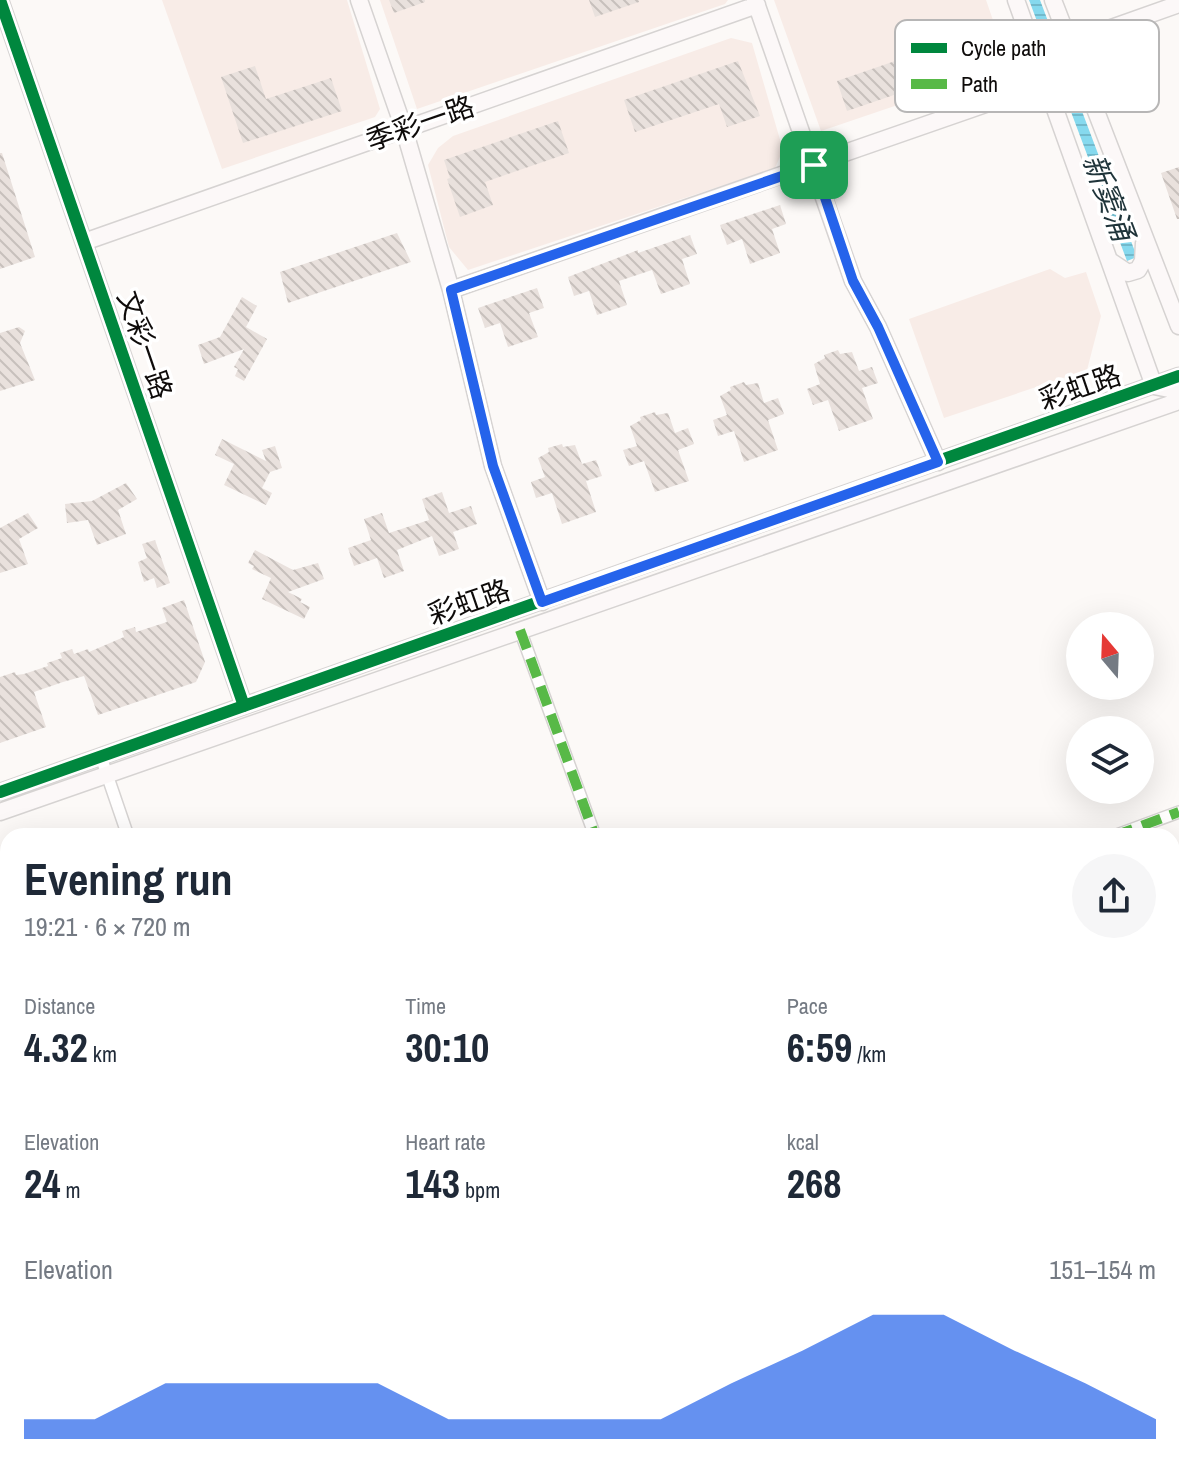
<!DOCTYPE html>
<html lang="en">
<head>
<meta charset="utf-8">
<style>
	:root { --surface:#fff; --page:#f6f6f7; --text:#1f2937; --muted:#747a83; --accent:#2563eb }
	body { margin:0; font-family:"Archivo Narrow","Noto Sans SC",sans-serif; background:var(--page); color:var(--text); height:100vh; display:flex; flex-direction:column; font-size:30px; white-space:nowrap }
	* { box-sizing:border-box; margin:0 }
	p { font-size:26px; color:var(--muted) }
	.icon { flex:none; width:44px; height:44px; fill:none; stroke:currentColor; stroke-width:2; stroke-linecap:round; stroke-linejoin:round }
	.map { position:relative; flex:1; overflow:hidden }
	.panel { position:absolute; left:0px; top:828px; width:1180px; height:648px; display:flex; flex-direction:column; background:var(--surface); border-radius:24px 24px 0 0; box-shadow:0 8px 32px #0002 }
	.panel>* { flex:none }
	.needle { width:52px; rotate:341deg }
	.tools { position:absolute; left:1066px; top:612px; display:grid; gap:16px }
	.tools a { display:grid; place-items:center; width:88px; height:88px; border-radius:50%; background:var(--surface); box-shadow:0 8px 32px #0002; font-size:40px }
	.pin { position:absolute; display:grid; place-items:center; width:68px; height:68px; color:#fff; margin:-34px; border-radius:16px; box-shadow:0 4px 12px #0006 }
	.round { display:grid; place-items:center; flex:none; width:84px; height:84px; border-radius:42px; background:var(--page) }
	.headline { display:flex; align-items:center; justify-content:space-between; height:136px; padding:0 24px }
	h1 { font-size:44px; font-weight:800; line-height:60px }
	.figures { display:grid; grid-template-columns:repeat(3,1fr); gap:12px; height:136px; padding:8px 24px }
	.figures div { display:grid; align-content:center }
	.figures b { font-size:40px; font-weight:800 }
	.figures small { font-size:22px; font-weight:400 }
	.figures p { font-size:22px }
	.chart { height:224px; padding:16px 24px }
	.chart p { display:flex; justify-content:space-between }
	.chart svg { width:100%; height:144px; margin-top:8px; fill:var(--accent); opacity:.7 }
	.map>svg:first-child { display:block }
	.built { fill:#f8ece7 }
	.green { fill:#dff6dd }
	.water { fill:url(#water-rules) }
	.building { fill:url(#building-back-hatch) }
	.lines { fill:none; stroke-linecap:round; stroke-linejoin:round }
	.street-casing { stroke:#d6d3d2; stroke-width:14 }
	.secondary-casing { stroke:#d6d3d2; stroke-width:19 }
	.street { stroke:#fffefe; stroke-width:11 }
	.secondary { stroke:#fcf8f8; stroke-width:16 }
	.quiet { stroke:#58b947; stroke-width:10; stroke-dasharray:20 10; stroke-linecap:butt }
	.cycleway-casing { stroke:#fff; stroke-width:17 }
	.cycleway { stroke:#00873e; stroke-width:12 }
	.route-casing { stroke:#fff; stroke-width:16 }
	.route { stroke:#2563eb; stroke-width:10 }
	.labels { text-anchor:middle; dominant-baseline:central; stroke-width:7; stroke-linejoin:round; paint-order:stroke }
	.street-label { font-size:28px; fill:#0e0b0a; stroke:#fff }
	.water-label { font-size:30px; font-style:italic; fill:#1f343a; stroke:#fff }
	.key { fill:#fff; stroke:#b7b6b6; stroke-width:2 }
	.key-label { font-size:22px; fill:#0e0b0a }
</style>
</head>
<body>
<div class="map">
<svg width="1179" height="1476" viewBox="0 0 1179 1476">
	<defs>
		<pattern id="water-rules" width="6" height="5" patternUnits="userSpaceOnUse" patternTransform="scale(2)"><rect width="6" height="5" fill="#86d9ee"/><path d="M0 2.5h6" fill="none" stroke="#72b9cb"/></pattern>
		<pattern id="building-back-hatch" width="6" height="6" patternUnits="userSpaceOnUse" patternTransform="scale(2)"><rect width="6" height="6" fill="#e9e1dd"/><path d="M-1 5l2 2M0 0l6 6M5-1l2 2" fill="none" stroke="#c7c0bc"/></pattern>
	</defs>
	<rect width="100%" height="100%" fill="#fcf9f7"/>
	<path class="built" d="M 162,0 L 347,0 L 380,109 L 375,117 L 222,169 Z
		M 380,0 L 728,0 L 725,4 L 417,109 Z
		M 774,0 L 986,0 L 1003,49 L 989,74 L 821,131 Z
		M 731,38 L 752,43 L 783,150 L 775,168 L 468,270 L 449,247 L 428,165 L 438,148 L 453,136 Z
		M 1050,269 L 1065,278 L 1086,272 L 1101,316 L 1087,370 L 944,418 L 909,319 Z"/>
	<path class="green" d="M 1179,999 L 1179,1476 L 170,1476 L 186,1468 L 1172,1468 L 1172,1004 Z"/>
	<path class="water" d="M 1029,0 L 1040,0 L 1137,257 L 1127,261 Z
		M 1179,1016 L 1179,1124 L 1172,1126 L 1172,1023 Z
		M 1172,1227 L 1179,1231 L 1179,1366 L 1172,1366 Z
		M 268,1468 L 340,1468 L 341,1476 L 253,1476 Z"/>
	<path class="building" d="M 389,0 L 425,0 L 425,2 L 394,13 Z
		M 589,0 L 639,0 L 639,2 L 595,17 Z
		M 959,39 L 970,69 L 847,111 L 837,81 Z
		M 738,61 L 760,116 L 727,127 L 719,104 L 635,132 L 624,100 Z
		M 255,66 L 266,99 L 331,78 L 342,111 L 243,143 L 221,77 Z
		M 558,121 L 569,153 L 485,182 L 493,205 L 460,217 L 447,179 L 450,178 L 444,160 Z
		M 0,153 L 2,153 L 35,257 L 0,269 Z
		M 1179,167 L 1179,219 L 1177,219 L 1161,173 Z
		M 780,205 L 786,224 L 772,229 L 780,253 L 750,264 L 742,239 L 727,245 L 720,225 Z
		M 397,233 L 411,262 L 288,303 L 280,272 Z
		M 690,235 L 697,254 L 682,259 L 690,284 L 661,294 L 652,270 L 619,281 L 627,305 L 597,315 L 589,291 L 574,296 L 568,277 L 638,250 L 638,253 Z
		M 537,288 L 544,308 L 529,313 L 538,337 L 508,347 L 500,323 L 485,328 L 478,308 Z
		M 242,297 L 257,306 L 246,327 L 267,339 L 244,381 L 235,376 L 238,369 L 234,367 L 244,349 L 204,364 L 198,345 L 220,337 Z
		M 19,327 L 25,331 L 20,343 L 35,380 L 0,391 L 0,333 Z
		M 838,350 L 840,354 L 852,352 L 859,371 L 872,367 L 878,383 L 862,388 L 873,419 L 839,431 L 828,400 L 813,405 L 807,389 L 820,384 L 814,364 L 825,358 L 824,355 Z
		M 744,382 L 746,385 L 758,383 L 764,403 L 778,398 L 784,414 L 768,420 L 778,450 L 744,462 L 734,431 L 718,436 L 713,420 L 727,415 L 720,396 L 731,390 L 730,387 Z
		M 655,412 L 656,415 L 668,413 L 675,433 L 688,428 L 694,444 L 678,450 L 689,481 L 655,492 L 644,461 L 629,466 L 623,450 L 637,446 L 630,426 L 641,420 L 640,417 Z
		M 222,439 L 266,461 L 262,450 L 275,446 L 282,468 L 270,472 L 262,488 L 272,493 L 266,505 L 224,485 L 234,464 L 215,455 Z
		M 562,444 L 563,447 L 575,445 L 582,464 L 596,460 L 602,476 L 586,481 L 596,512 L 562,524 L 552,493 L 536,498 L 531,482 L 545,477 L 538,458 L 549,452 L 548,448 Z
		M 126,483 L 137,499 L 118,510 L 126,534 L 97,545 L 88,520 L 67,523 L 65,504 L 92,501 Z
		M 442,492 L 449,513 L 471,506 L 477,524 L 453,532 L 459,549 L 439,556 L 432,536 L 397,550 L 404,571 L 384,578 L 377,558 L 354,566 L 348,548 L 371,540 L 364,519 L 382,513 L 389,533 L 429,520 L 422,499 Z
		M 28,513 L 38,528 L 19,539 L 28,564 L 0,573 L 0,528 Z
		M 155,540 L 170,583 L 157,588 L 154,578 L 144,582 L 138,562 L 147,558 L 142,544 Z
		M 255,550 L 293,570 L 318,563 L 324,579 L 288,592 L 302,599 L 300,602 L 310,607 L 304,619 L 262,599 L 271,578 L 252,569 L 254,566 L 248,563 Z
		M 184,600 L 205,662 L 196,682 L 98,715 L 84,676 L 63,682 L 34,692 L 46,727 L 0,743 L 0,677 L 15,672 L 16,675 L 24,674 L 48,666 L 47,663 L 62,658 L 60,653 L 72,649 L 74,654 L 88,649 L 89,652 L 124,637 L 122,631 L 135,627 L 136,632 L 167,622 L 162,608 Z"/>
	<g class="lines">
		<defs>
			<path id="street" d="M 520,630 L 595,836
				M 101,757 L 128,836
				M 1114,836 L 1179,812
				M 204,1476 L 220,1468"/>
			<path id="secondary" d="M 0,0 L 244,706
				M 359,0 L 404,129 L 451,290 L 493,466 L 542,602
				M 755,0 L 853,281 L 878,327 L 938,462
				M 1016,0 L 1154,386 L 1179,391
				M 1053,0 L 1179,326
				M 1069,43 L 1179,4
				M 84,242 L 757,5
				M 1110,261 L 1128,273 L 1138,270 L 1143,261 L 1144,243
				M 451,290 L 1046,83
				M 0,792 L 1179,376
				M 0,812 L 1179,401"/>
		</defs>
		<use href="#street" class="street-casing"/>
		<use href="#secondary" class="secondary-casing"/>
		<use href="#street" class="street"/>
		<use href="#secondary" class="secondary"/>
		<path class="quiet" d="M 520,630 L 595,836
			M 1114,836 L 1179,812"/>
		<defs>
			<path id="cycleway" d="M 0,0 L 244,706
				M 0,792 L 1179,376"/>
		</defs>
		<use href="#cycleway" class="cycleway-casing"/>
		<use href="#cycleway" class="cycleway"/>
	</g>
	<g class="lines">
		<defs>
			<path id="route" d="M 814,165 L 853,281 L 878,327 L 938,462 L 542,602 L 493,466 L 451,290 Z"/>
		</defs>
		<use href="#route" class="route-casing"/>
		<use href="#route" class="route"/>
	</g>
	<g class="labels">
		<g class="street-label">
			<text transform="translate(420 123) rotate(-19)">季彩一路</text>
			<text transform="translate(145 345) rotate(71)">文彩一路</text>
			<text transform="translate(1080 387) rotate(-19)">彩虹路</text>
			<text transform="translate(469 602) rotate(-19)">彩虹路</text>
		</g>
		<g class="water-label">
			<text transform="translate(1109 197) rotate(69)">新窦涌</text>
		</g>
	</g>
	<rect x="895" y="20" width="264" height="92" rx="12" class="key"/>
	<rect x="911" y="43" width="36" height="10" fill="#00873e"/>
	<rect x="911" y="79" width="36" height="10" fill="#58b947"/>
	<g class="key-label">
		<text x="961" y="56">Cycle path</text>
		<text x="961" y="92">Path</text>
	</g>
</svg>
<div class="tools">
<a><svg class="needle" viewBox="-14 -14 28 28"><path d="M0-13l5 13h-10z" fill="#e53935"/><path d="M0 13l5-13h-10z" fill="#747a83"/></svg></a>
<a><svg class="icon" aria-label="layers" viewBox="0 0 24 24"><path d="M12 4l9 5-9 5-9-5zM3 14l9 5 9-5"/></svg></a>
</div>
<div class="pin" style="left:814px;top:165px;background:#1e9e55"><svg class="icon" aria-label="arrive" viewBox="0 0 24 24"><path d="M6 21V4h12l-3 4 3 4H6"/></svg></div>
<section class="panel">
<div class="headline"><div><h1>Evening run</h1><p>19:21 · 6 × 720 m</p></div><a class="round"><svg class="icon" aria-label="share" viewBox="0 0 24 24"><path d="M12 15V3M7 8l5-5 5 5M5 13v7h14v-7"/></svg></a></div>
<div class="figures">
<div><p>Distance</p><b>4.32<small> km</small></b></div>
<div><p>Time</p><b>30:10</b></div>
<div><p>Pace</p><b>6:59<small> /km</small></b></div>
</div>
<div class="figures">
<div><p>Elevation</p><b>24<small> m</small></b></div>
<div><p>Heart rate</p><b>143<small> bpm</small></b></div>
<div><p>kcal</p><b>268</b></div>
</div>
<div class="chart"><p><span>Elevation</span>151–154 m</p>
<svg viewBox="0 0 160 44" preserveAspectRatio="none"><path d="M0 44V38L10 38L20 27L30 27L40 27L50 27L60 38L70 38L80 38L90 38L100 27L110 17L120 6L130 6L140 17L150 27L160 38V44z"/></svg>
</div>
</section>
</div>
</body>
</html>
